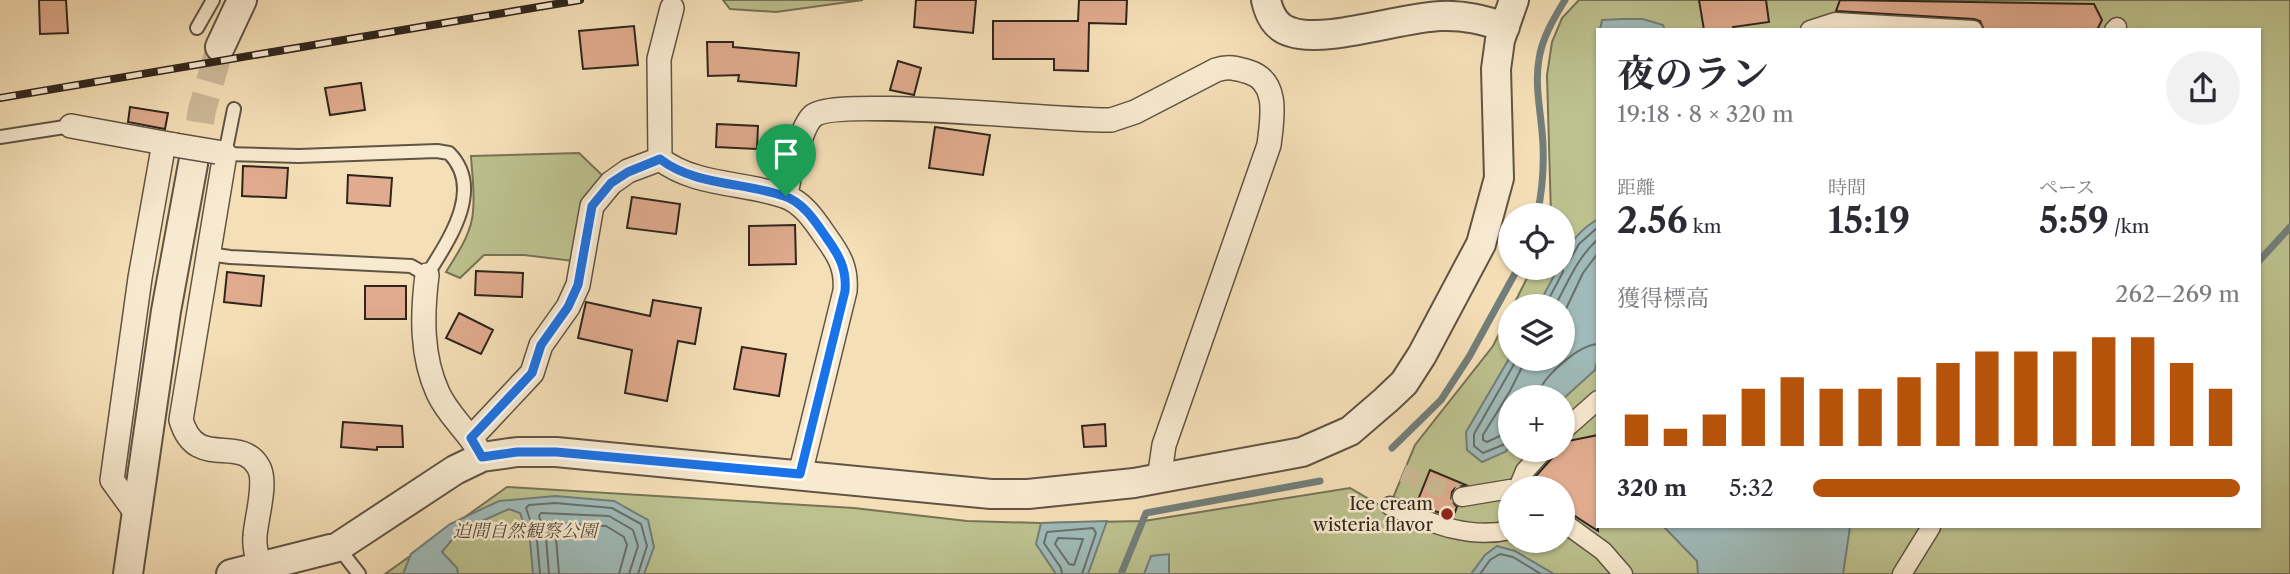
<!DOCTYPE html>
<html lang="ja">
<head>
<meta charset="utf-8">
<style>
	:root { --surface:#fff; --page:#f2f2f3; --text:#2b2b33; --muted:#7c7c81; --accent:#b45309 }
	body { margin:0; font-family:"Libre Caslon Text","Noto Serif JP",serif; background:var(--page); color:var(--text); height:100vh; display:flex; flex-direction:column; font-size:26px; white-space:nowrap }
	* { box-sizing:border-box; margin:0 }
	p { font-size:23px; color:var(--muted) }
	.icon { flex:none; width:38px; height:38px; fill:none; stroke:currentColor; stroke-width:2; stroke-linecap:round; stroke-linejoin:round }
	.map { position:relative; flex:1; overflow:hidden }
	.drawer { position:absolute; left:1596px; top:28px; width:665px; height:500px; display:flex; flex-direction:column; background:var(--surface); border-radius:0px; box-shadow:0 2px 5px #0004 }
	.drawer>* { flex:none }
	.controls { position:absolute; left:1498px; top:203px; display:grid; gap:14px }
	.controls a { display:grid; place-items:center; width:77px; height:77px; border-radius:50%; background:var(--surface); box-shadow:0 2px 5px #0004; font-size:35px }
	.pin { position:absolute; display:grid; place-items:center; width:60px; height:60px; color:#fff; margin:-72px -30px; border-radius:50% 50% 50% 0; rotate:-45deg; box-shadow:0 0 7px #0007 }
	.pin .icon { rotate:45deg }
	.round { display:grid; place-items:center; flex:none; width:74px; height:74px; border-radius:37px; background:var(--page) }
	.headline { display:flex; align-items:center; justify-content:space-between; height:119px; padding:0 21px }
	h1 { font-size:38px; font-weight:700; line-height:52px }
	.stats { display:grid; grid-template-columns:repeat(3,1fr); gap:10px; height:119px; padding:7px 21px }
	.stats div { display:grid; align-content:center }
	.stats b { font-size:35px; font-weight:700 }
	.stats small { font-size:19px; font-weight:400 }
	.stats p { font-size:19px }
	.chart { height:196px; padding:14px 21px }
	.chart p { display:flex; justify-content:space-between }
	.chart svg { width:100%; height:126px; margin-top:7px; stroke:var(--accent); stroke-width:6 }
	ul { padding:0 21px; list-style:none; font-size:23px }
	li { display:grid; grid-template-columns:112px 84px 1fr; align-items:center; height:52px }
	li i { height:18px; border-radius:9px; background:var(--accent) }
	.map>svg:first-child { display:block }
	.green { fill:#bcc18e; stroke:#767356; stroke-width:2; fill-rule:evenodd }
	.water { fill:#9fbab8; stroke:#727e7a; stroke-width:2 }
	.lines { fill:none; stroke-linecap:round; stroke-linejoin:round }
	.shore { stroke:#67706a; stroke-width:2 }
	.stream { stroke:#727e7a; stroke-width:7 }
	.building { fill:#e0ab8e; stroke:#2f251d; stroke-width:2 }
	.pedestrian-tunnel { stroke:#cdba98; stroke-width:18; stroke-dasharray:18 9; stroke-linecap:butt }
	.tertiary-tunnel { stroke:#cdba98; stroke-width:28; stroke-dasharray:28 14; stroke-linecap:butt }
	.service-casing { stroke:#605444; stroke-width:16 }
	.pedestrian-casing { stroke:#605444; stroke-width:21 }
	.minor-casing { stroke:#605444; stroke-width:26 }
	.tertiary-casing { stroke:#605444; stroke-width:32 }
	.service { stroke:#f8ead0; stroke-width:12 }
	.pedestrian { stroke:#f8ead0; stroke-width:18 }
	.minor { stroke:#f8ead0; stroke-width:23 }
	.tertiary { stroke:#f8ead0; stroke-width:28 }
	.rail-casing { stroke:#2f251d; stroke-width:8 }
	.rail { stroke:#f8ead0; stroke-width:5; stroke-dasharray:16; stroke-linecap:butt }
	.minor-bridge-casing { stroke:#605444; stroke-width:26; stroke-linecap:butt }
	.minor-bridge { stroke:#f8ead0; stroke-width:23 }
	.route-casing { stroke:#fff; stroke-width:14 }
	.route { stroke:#1a73e8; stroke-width:9 }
	.poi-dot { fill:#8f2418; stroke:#f8ead0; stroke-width:2.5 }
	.labels { text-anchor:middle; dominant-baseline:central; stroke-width:5; stroke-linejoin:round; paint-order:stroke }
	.poi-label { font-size:18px; fill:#2f251d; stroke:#f8ead0; text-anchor:end }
	.park-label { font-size:18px; font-style:italic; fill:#524c39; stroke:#f8ead0 }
</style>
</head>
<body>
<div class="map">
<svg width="2290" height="574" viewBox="0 0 2290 574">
	<rect width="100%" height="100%" fill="#f5dfb7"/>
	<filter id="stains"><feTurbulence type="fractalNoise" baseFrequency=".00286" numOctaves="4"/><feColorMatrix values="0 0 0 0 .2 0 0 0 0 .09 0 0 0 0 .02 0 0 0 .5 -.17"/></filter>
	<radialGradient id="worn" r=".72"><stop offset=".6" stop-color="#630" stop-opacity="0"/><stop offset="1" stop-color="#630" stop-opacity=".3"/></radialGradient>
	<path class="green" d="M 723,0 L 863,0 L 776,12 L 730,9 Z
		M 1579,0 L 2290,0 L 2290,574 L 385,574 L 507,487 L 854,508 L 967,521 L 1041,523 L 1144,521 L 1350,488 L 1388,510 L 1415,445 L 1493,346 L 1510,312 L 1510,359 L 1563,359 L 1563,306 L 1513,306 L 1532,268 L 1563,268 L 1563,215 L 1551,215 L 1547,75 L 1552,42 L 1562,18 ZM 1598,30 L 2259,30 L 2259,527 L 1598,527 ZM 1510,397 L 1563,397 L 1563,450 L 1510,450 ZM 1510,488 L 1563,488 L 1563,541 L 1510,541 Z
		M 579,153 L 603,176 L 581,202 L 573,261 L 524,255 L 484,255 L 460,278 L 446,272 C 457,254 472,233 473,211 C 475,193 472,174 471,156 Z"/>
	<path class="water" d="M 1622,19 L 1643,19 L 1663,25 L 1665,30 L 1600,30 L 1602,20 Z
		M 1598,219 L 1598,356 L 1595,370 L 1563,399 L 1563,397 L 1510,397 L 1510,447 L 1505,452 L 1482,462 L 1467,450 L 1466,432 L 1510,357 L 1563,359 L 1563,306 L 1538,306 L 1558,268 L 1563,268 C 1563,247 1581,229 1598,219 Z
		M 555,496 L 614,501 L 648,520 L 654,547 L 644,574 L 533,574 L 530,541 L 520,513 L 509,509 L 459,531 L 442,552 L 457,568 L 458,574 L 403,574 L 411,554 L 450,524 L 499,501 Z
		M 1107,521 L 1088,574 L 1056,574 L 1036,544 L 1041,523 Z
		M 1664,527 L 1850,527 L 1843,574 L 1698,574 L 1697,561 Z
		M 1497,546 L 1515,551 L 1554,574 L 1471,574 L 1485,555 Z
		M 1169,554 L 1169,574 L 1144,574 L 1151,556 Z"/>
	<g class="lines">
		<path class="shore" d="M 1545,306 L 1563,272 L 1563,262 L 1571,258 L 1579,244 L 1598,227
			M 1555,306 C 1568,282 1577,258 1598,239
			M 1563,315 L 1583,273 L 1598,253
			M 1537,397 C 1541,378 1578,345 1598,344
			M 1510,433 L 1502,435 L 1487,442 L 1483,440 L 1483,435 L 1510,391 L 1526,359
			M 1510,442 L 1483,453 L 1474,446 L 1474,434 L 1517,359
			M 1058,538 L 1083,539 L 1074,565 L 1069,564 L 1055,544 Z
			M 540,574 L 537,540 L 526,508 L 529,505 L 555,503 L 612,508 L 641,524 L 647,546 L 638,574
			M 549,574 L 546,538 L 539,516 L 541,513 L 609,516 L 633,530 L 638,546 L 629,574
			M 559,574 L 556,538 L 553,527 L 557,523 L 606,526 L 624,537 L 627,545 L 619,574
			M 1062,574 L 1061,568 L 1044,543 L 1047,532 L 1093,528 L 1096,533 L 1082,574
			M 1480,574 L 1490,560 L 1500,554 L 1513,557 L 1541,574"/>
		<path class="stream" d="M 1537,215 C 1542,193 1544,168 1543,145 C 1542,117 1534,87 1539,59 C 1542,38 1554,18 1565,0
			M 2259,261 L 2290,227
			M 1392,448 L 1441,400 L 1469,357 L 1518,268
			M 1121,574 L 1146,513 L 1320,481"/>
	</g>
	<path class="building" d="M 39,0 L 66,0 L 68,33 L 40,34 Z
		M 916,0 L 976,0 L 973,33 L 914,27 Z
		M 1079,0 L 1127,0 L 1126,24 L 1089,23 L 1088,71 L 1054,70 L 1054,59 L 993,59 L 993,21 L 1078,21 Z
		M 1699,0 L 1766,0 L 1769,22 L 1733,27 L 1734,30 L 1704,30 Z
		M 1840,0 L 2094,4 L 2102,20 L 2097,30 L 1984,30 L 1980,21 L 1974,19 L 1836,11 Z
		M 634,26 L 638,65 L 583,69 L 579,31 Z
		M 707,42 L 733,42 L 733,47 L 799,53 L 796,86 L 738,81 L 739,75 L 708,76 Z
		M 898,61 L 921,68 L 914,95 L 890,90 Z
		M 361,83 L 365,110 L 330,115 L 325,88 Z
		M 130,107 L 168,113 L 165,129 L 128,122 Z
		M 717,124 L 758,126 L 757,149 L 716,147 Z
		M 935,127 L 990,135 L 983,175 L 929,168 Z
		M 243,166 L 288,168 L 286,198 L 242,196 Z
		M 348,175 L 392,178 L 390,206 L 347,203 Z
		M 632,197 L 680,204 L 676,234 L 627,228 Z
		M 795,225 L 796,264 L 749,265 L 749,226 Z
		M 476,271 L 523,273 L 522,297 L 475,295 Z
		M 227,272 L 264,276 L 261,306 L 224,302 Z
		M 365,286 L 406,286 L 406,319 L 365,319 Z
		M 653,300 L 701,308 L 695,344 L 678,341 L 667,401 L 625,393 L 632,350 L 578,338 L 586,302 L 650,316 Z
		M 459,313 L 493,330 L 481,354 L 446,338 Z
		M 742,347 L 786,354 L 779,396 L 734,389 Z
		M 343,422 L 402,426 L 403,447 L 377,447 L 377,450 L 341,447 Z
		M 1105,424 L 1106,446 L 1084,447 L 1082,426 Z
		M 1598,435 L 1598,531 L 1570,513 L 1563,511 L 1563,488 L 1530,488 L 1536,476 L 1553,457 L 1555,450 L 1563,450 L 1563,442 Z
		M 1430,470 L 1466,485 L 1455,488 L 1452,492 L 1451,500 L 1457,507 L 1453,517 L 1416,505 Z"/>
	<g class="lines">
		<path class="pedestrian-tunnel" d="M 1403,473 L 1462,497"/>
		<path class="tertiary-tunnel" d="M 193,164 L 202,110 L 220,47"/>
		<defs>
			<path id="service" d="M 197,28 L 213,0
				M 0,137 L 71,126
				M 209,254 L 230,257 L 411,266 L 427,275 C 448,241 485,189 449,153 L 437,151 L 299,156 L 225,154 L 234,109
				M 338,547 L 359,574"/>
			<path id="pedestrian" d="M 1810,30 L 1835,22 L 1973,30
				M 2114,30 L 2117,27
				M 1563,431 L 1598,400
				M 1518,488 L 1525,471 L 1544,450
				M 1462,497 L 1510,489
				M 1390,506 C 1429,522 1467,540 1510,530
				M 1563,522 L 1603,551 L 1623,574
				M 1902,574 L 1931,527"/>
			<path id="minor" d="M 71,126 L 175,145
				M 217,152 L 225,154 L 181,420 C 196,471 238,434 258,466 C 268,481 256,518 255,536 C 254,547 257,557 260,568
				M 660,159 C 695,186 743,182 784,196 C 803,202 815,221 826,237 C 839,255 847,268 845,291 L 800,474
				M 660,159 L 659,59 L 672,8
				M 786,196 C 788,180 801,126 813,116 C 836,96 1065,122 1111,120 L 1135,112 L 1216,70 C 1228,66 1236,68 1249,72 C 1280,82 1272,119 1269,145 L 1164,445 L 1159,479
				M 427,275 C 422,315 421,356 438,393 C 448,415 467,430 479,451
				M 471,438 L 532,373 L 541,345 L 568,307 L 578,285 L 592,206 L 611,183 L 628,171 L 660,159
				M 136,513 L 112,480 L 140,278 L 164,143"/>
			<path id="tertiary" d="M 1266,0 C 1269,14 1276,28 1291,32 C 1325,44 1402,17 1441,16 C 1465,15 1483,20 1505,27
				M 220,47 L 242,0
				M 128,574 L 166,311 L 193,164
				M 231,574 L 338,547 L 455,470 L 482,457 L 517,452 L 556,452 L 991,494 L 1028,494 L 1134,483 L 1302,452 L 1350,431 L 1386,400 L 1404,383 L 1422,355 L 1481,244 L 1499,178 L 1496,69 L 1500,40 L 1514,0"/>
		</defs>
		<use href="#service" class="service-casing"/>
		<use href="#pedestrian" class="pedestrian-casing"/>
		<use href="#minor" class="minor-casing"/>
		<use href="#tertiary" class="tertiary-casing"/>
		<use href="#service" class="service"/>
		<use href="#pedestrian" class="pedestrian"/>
		<use href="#minor" class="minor"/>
		<use href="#tertiary" class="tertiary"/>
		<defs>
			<path id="rail" d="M 0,98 L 580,0"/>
		</defs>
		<use href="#rail" class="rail-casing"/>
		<use href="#rail" class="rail"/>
		<defs>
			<path id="minor-bridge" d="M 175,145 L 217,152"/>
		</defs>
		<use href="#minor-bridge" class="minor-bridge-casing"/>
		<use href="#minor-bridge" class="minor-bridge"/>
	</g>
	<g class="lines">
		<defs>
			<path id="route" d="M 660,159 C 695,186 744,182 784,196 C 803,202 815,221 826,237 C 839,255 847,269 845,291 L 800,474 L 556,452 L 517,452 L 482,457 L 471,438 L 532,373 L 541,345 L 568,307 L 578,285 L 592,206 L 611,183 L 628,172 Z"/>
		</defs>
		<use href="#route" class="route-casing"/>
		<use href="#route" class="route"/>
	</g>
	<circle class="poi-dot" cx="1447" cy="514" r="7"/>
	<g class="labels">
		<g class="poi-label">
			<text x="1433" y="504">Ice cream<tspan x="1433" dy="21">wisteria flavor</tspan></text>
		</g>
		<g class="park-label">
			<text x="525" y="531">迫間自然観察公園</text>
		</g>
	</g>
	<rect width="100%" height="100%" filter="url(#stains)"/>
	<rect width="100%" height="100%" fill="url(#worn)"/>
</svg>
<div class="controls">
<a><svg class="icon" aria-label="locate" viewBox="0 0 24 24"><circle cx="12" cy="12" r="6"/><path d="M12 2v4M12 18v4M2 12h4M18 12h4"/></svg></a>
<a><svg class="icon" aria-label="layers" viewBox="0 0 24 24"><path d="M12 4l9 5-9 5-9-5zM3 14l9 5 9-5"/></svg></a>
<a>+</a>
<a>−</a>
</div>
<div class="pin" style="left:786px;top:196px;background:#1e9e55"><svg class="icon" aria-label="arrive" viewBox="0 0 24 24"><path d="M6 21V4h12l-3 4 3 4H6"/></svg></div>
<section class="drawer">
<div class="headline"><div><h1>夜のラン</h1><p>19:18 · 8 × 320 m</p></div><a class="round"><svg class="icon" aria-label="share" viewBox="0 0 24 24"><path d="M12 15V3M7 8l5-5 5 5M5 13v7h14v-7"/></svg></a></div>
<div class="stats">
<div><p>距離</p><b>2.56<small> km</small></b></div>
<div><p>時間</p><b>15:19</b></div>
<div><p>ペース</p><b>5:59<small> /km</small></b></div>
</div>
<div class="chart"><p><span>獲得標高</span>262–269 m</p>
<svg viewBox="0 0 160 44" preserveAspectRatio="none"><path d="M5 44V33M15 44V38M25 44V33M35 44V24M45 44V20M55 44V24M65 44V24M75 44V20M85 44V15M95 44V11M105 44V11M115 44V11M125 44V6M135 44V6M145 44V15M155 44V24"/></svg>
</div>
<ul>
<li><b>320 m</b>5:32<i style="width:100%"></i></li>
</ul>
</section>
</div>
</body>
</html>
